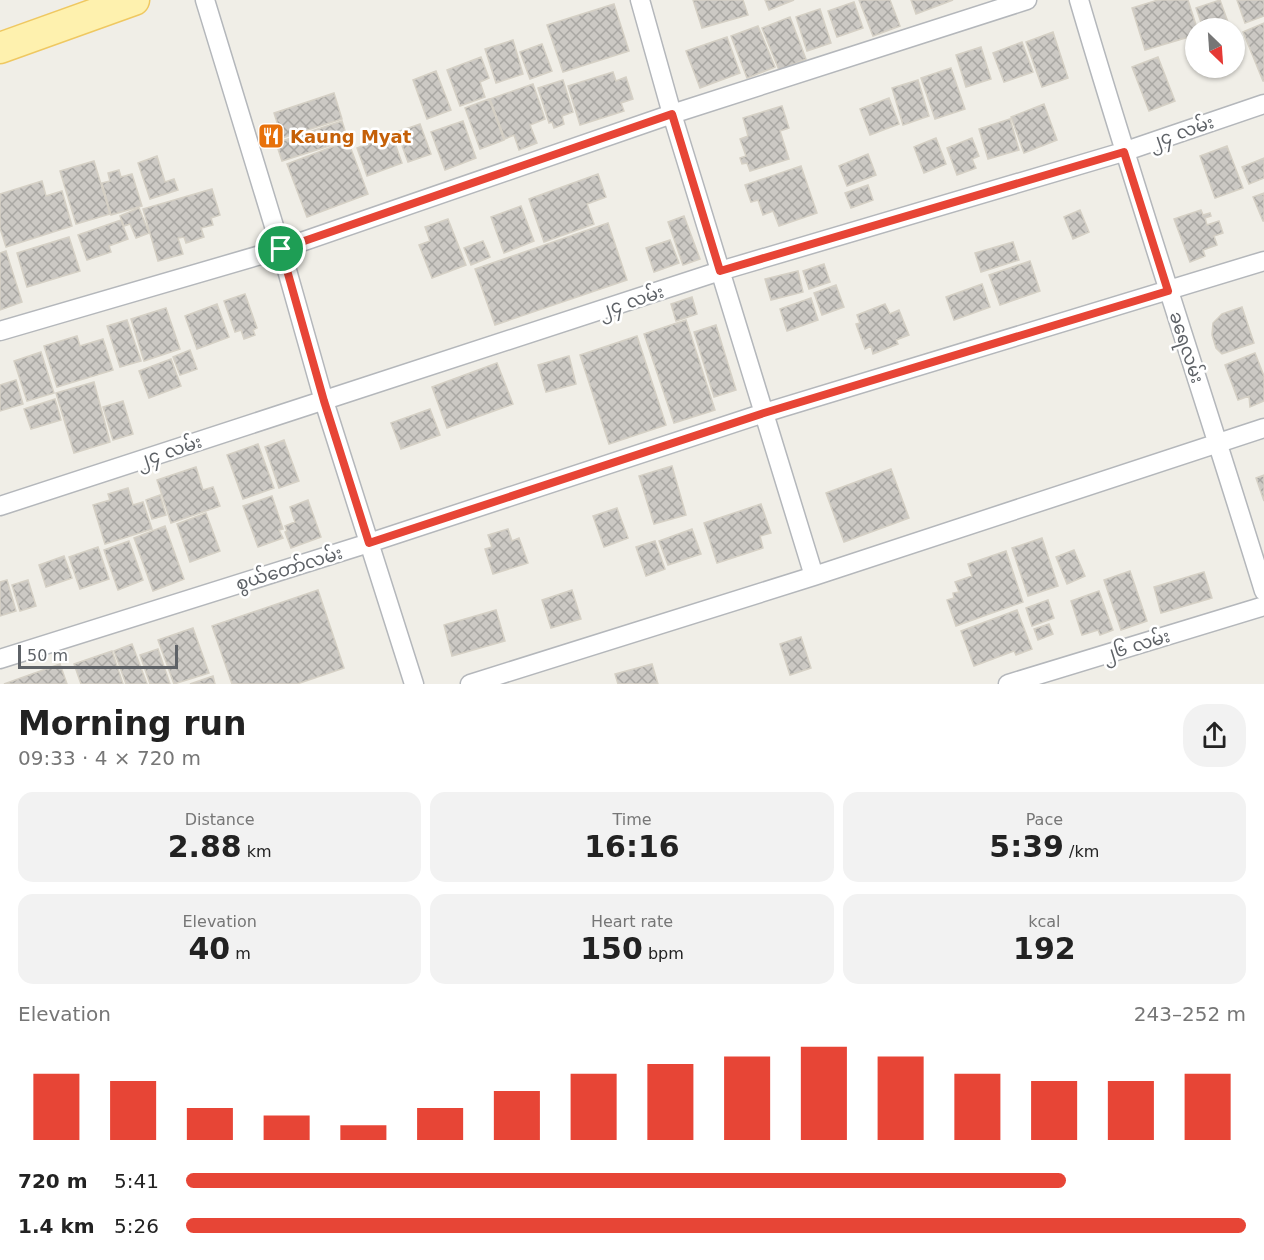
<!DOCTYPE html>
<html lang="en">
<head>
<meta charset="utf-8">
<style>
	:root { --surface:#fff; --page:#f2f2f2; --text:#222; --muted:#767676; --accent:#e74536 }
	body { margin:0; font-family:"DejaVu Sans","Noto Sans Myanmar",sans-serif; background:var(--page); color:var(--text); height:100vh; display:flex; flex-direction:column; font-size:22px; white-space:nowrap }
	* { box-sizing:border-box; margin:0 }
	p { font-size:20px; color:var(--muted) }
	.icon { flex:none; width:33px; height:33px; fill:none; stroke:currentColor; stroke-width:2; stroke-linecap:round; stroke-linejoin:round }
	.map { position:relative; height:684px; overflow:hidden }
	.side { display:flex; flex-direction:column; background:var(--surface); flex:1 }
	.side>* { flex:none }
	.needle { width:39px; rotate:155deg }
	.buttons { position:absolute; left:1185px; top:18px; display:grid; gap:12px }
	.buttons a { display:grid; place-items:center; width:60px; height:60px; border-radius:50%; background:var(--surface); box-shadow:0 2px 4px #0004; font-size:30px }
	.scale { position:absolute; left:18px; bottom:15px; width:160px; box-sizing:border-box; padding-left:6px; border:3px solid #5e6267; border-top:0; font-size:16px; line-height:21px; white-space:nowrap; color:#5e6267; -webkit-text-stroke:4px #fff; paint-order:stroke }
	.pin { position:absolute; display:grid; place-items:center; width:51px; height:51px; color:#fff; margin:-26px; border:3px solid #fff; border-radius:50%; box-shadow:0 2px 6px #0007 }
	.round { display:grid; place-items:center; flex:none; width:63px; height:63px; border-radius:24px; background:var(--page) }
	.overview { display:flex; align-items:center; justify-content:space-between; height:102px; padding:0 18px }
	h1 { font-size:33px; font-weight:800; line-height:45px }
	.figures { display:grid; grid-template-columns:repeat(3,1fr); gap:9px; height:102px; padding:6px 18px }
	.figures div { display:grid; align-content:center; border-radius:15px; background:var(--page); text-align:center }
	.figures b { font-size:30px; font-weight:800 }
	.figures small { font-size:16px; font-weight:400 }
	.figures p { font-size:16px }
	.chart { height:168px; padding:12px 18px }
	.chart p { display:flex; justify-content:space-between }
	.chart svg { width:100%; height:108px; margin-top:6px; stroke:var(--accent); stroke-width:6 }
	ul { padding:0 18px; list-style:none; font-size:20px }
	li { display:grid; grid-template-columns:96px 72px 1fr; align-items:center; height:45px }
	li i { height:15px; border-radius:8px; background:var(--accent) }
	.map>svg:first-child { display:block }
	.building { fill:url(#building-cross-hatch); stroke:#d5d0c5; stroke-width:1.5 }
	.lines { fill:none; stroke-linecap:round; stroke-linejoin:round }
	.minor-casing { stroke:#b4b7bb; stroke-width:21 }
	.primary-casing { stroke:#efc861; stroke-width:33 }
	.minor { stroke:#fff; stroke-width:18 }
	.primary { stroke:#fef1ae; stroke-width:30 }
	.route-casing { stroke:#fff; stroke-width:12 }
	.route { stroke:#e74536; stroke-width:8 }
	.labels { text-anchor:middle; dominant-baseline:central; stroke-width:5; stroke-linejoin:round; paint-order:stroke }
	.street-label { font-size:18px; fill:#5e6267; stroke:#fff }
	.food-label { font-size:18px; font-weight:bold; fill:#c56008; stroke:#fff; text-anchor:start }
</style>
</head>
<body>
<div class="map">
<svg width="1264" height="684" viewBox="0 0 1264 684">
	<defs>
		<pattern id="building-cross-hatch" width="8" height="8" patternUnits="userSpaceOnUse" patternTransform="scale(1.5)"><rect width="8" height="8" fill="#ccc9c4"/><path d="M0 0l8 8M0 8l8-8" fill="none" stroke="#a9a7a3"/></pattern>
	</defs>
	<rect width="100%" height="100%" fill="#f0eee7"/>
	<path class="building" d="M 693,0 L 743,0 L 748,15 L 702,28 Z
		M 765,0 L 794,0 L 769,10 Z
		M 859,0 L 890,0 L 900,26 L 873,36 Z
		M 911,0 L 953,0 L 916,14 Z
		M 1158,0 L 1188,0 L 1197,28 L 1196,35 L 1145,50 L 1132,8 Z
		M 1220,0 L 1229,25 L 1219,28 L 1203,28 L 1196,8 Z
		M 1237,0 L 1264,0 L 1264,16 L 1245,23 Z
		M 854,2 L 863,28 L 837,37 L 828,11 Z
		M 614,4 L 629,51 L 563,72 L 547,25 Z
		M 820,9 L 831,43 L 807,51 L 796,17 Z
		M 790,17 L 806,59 L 779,70 L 762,28 Z
		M 1264,23 L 1264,81 L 1263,81 L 1243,32 Z
		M 758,26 L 775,67 L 747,78 L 731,36 Z
		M 1053,32 L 1068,78 L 1042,87 L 1026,42 Z
		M 727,37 L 740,73 L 700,88 L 686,51 Z
		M 513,40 L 523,74 L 496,83 L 485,49 Z
		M 1022,42 L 1033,72 L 1004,82 L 993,53 Z
		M 542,44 L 552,71 L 530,79 L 520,52 Z
		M 981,47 L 991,79 L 966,87 L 956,55 Z
		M 481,57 L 489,78 L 480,82 L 485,97 L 460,106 L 447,70 Z
		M 1158,57 L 1175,101 L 1149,111 L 1132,67 Z
		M 951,68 L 965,109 L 935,119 L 921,78 Z
		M 436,71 L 451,110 L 427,119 L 413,80 Z
		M 613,72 L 616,81 L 626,77 L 633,99 L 621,103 L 624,111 L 580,125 L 568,86 Z
		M 563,80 L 573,112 L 562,116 L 564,124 L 554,128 L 552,122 L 549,123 L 538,88 Z
		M 918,80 L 929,116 L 903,125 L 892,88 Z
		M 533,84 L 545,119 L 530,125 L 537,143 L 519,150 L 514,135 L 505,139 L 490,99 Z
		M 334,93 L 342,119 L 282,138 L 274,113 Z
		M 889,98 L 899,124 L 870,135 L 860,109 Z
		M 489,99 L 504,140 L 480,149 L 465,108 Z
		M 1044,104 L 1057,140 L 1024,153 L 1011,117 Z
		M 782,106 L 789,128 L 780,131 L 789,159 L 750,171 L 747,163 L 742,164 L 740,158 L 746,156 L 740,139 L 748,136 L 743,118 Z
		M 1010,119 L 1019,150 L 988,159 L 979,129 Z
		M 342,121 L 348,140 L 282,161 L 276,143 Z
		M 463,121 L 476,158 L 445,170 L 431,132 Z
		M 420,124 L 431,154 L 408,162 L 397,132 Z
		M 392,135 L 402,163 L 367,176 L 357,148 Z
		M 936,138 L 946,164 L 924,173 L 914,147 Z
		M 972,138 L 979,156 L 972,159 L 976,168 L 957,175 L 947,148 Z
		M 348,141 L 368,194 L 307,217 L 287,164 Z
		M 1227,146 L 1243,188 L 1215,198 L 1200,156 Z
		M 868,154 L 876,175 L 847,186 L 839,166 Z
		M 157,156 L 165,182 L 174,179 L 178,190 L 150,199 L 138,163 Z
		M 1264,158 L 1264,178 L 1249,184 L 1242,167 Z
		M 94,161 L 110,214 L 76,224 L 60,171 Z
		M 801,166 L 817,213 L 779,226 L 773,211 L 763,215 L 758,200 L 751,202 L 745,185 Z
		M 119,170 L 121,177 L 132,174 L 142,206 L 111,215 L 102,183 L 110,181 L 108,173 Z
		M 598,174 L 606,197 L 587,204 L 594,224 L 544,242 L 529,199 Z
		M 42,181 L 46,196 L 62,191 L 72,226 L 6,247 L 0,228 L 0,194 Z
		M 868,185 L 873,200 L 851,208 L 845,193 Z
		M 212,189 L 220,215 L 211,218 L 213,225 L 201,228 L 204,237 L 186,243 L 184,237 L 178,238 L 183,254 L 158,261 L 143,209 Z
		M 1264,193 L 1264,221 L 1263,221 L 1253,197 Z
		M 521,206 L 534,241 L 504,253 L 491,217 Z
		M 139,208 L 149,233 L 136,238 L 130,224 L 124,226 L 120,216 Z
		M 1080,210 L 1089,232 L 1073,239 L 1064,217 Z
		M 1201,210 L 1203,215 L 1210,213 L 1211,216 L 1205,218 L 1207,225 L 1219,221 L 1223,233 L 1214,236 L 1217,245 L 1203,250 L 1205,256 L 1190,262 L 1174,219 Z
		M 684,216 L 700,259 L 683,265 L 668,222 Z
		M 448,219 L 466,265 L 432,278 L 419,245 L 430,241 L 425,227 Z
		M 121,220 L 128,239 L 109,246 L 111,252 L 87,260 L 78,235 Z
		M 608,223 L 627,280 L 495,325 L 475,269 Z
		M 69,237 L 80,271 L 27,287 L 17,253 Z
		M 670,240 L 679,263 L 654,272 L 646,248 Z
		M 483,241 L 490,257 L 471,265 L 464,248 Z
		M 1013,242 L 1019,260 L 981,272 L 975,253 Z
		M 6,251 L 22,302 L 0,310 L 0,253 Z
		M 1030,261 L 1040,291 L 1000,305 L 989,275 Z
		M 824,264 L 830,282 L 809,289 L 803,271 Z
		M 798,271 L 803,292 L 771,300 L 765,279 Z
		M 982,284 L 990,307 L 954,320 L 946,297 Z
		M 836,285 L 844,307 L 822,315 L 814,293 Z
		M 245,294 L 257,328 L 253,330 L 255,335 L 244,339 L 241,330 L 235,332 L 224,301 Z
		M 692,297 L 697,314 L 676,321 L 671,304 Z
		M 811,298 L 818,320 L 787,331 L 780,309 Z
		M 217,304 L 229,337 L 197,349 L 185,316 Z
		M 885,304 L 890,314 L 899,310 L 909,335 L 896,340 L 898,344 L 873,354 L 871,346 L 865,349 L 856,324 L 860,323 L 857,315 Z
		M 1242,307 L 1254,343 L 1222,354 L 1216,348 L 1212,335 L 1213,323 L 1222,314 Z
		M 166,308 L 180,349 L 144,361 L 131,319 Z
		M 127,320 L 141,361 L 120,367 L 107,326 Z
		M 686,320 L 715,410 L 674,423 L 644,334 Z
		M 716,325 L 736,390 L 714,397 L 694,332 Z
		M 77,336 L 80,346 L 103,339 L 113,370 L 57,387 L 44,346 Z
		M 637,336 L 666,425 L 609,444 L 580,355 Z
		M 190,350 L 197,369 L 180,375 L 173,357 Z
		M 41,352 L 54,393 L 27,401 L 14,361 Z
		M 1255,353 L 1264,376 L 1264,401 L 1250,407 L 1249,396 L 1238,400 L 1225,365 Z
		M 569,356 L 576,384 L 546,392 L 538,365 Z
		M 171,359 L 181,386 L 149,398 L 139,371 Z
		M 497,363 L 513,404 L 447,428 L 432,387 Z
		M 16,380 L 23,404 L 0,411 L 0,385 Z
		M 94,382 L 110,442 L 74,453 L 56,393 Z
		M 55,399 L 61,420 L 31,429 L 24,409 Z
		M 123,401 L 133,434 L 113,440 L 103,407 Z
		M 430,409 L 440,435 L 401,449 L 391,423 Z
		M 284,440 L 299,481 L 279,488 L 265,447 Z
		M 258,444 L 274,488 L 243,499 L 227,455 Z
		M 672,466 L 686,515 L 654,524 L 639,476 Z
		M 196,467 L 203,490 L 213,487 L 220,506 L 171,523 L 157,480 Z
		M 891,469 L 909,518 L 844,542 L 826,493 Z
		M 1264,475 L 1264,501 L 1256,478 Z
		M 128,488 L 133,505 L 143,502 L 152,529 L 105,544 L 93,505 L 110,500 L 108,494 Z
		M 160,495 L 166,515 L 152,519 L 146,500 Z
		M 272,496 L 283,529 L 279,530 L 283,538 L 258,547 L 243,506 Z
		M 308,500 L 321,537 L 291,548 L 285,532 L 287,531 L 285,526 L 295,522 L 290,507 Z
		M 761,504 L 771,533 L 760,536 L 763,548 L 717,563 L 704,523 Z
		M 617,508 L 628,538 L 604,547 L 593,516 Z
		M 206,513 L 220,551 L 190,562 L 177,524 Z
		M 165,526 L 184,579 L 153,591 L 134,538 Z
		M 508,529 L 512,541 L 519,538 L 528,563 L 493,574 L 485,549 L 492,547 L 488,535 Z
		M 692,529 L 701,554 L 668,565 L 659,541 Z
		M 1042,538 L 1058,586 L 1028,596 L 1012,548 Z
		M 129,541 L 143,580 L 118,590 L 104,550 Z
		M 655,541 L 665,569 L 646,576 L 636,547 Z
		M 98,547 L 109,579 L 80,589 L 69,557 Z
		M 1074,550 L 1085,576 L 1067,584 L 1056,557 Z
		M 1006,551 L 1023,602 L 956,626 L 947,600 L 954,598 L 953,593 L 959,592 L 955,582 L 972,576 L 968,564 Z
		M 64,556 L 72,578 L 46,587 L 39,565 Z
		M 1130,571 L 1147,621 L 1121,630 L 1104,580 Z
		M 1204,572 L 1212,598 L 1161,613 L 1154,587 Z
		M 7,580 L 16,611 L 0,616 L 0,582 Z
		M 28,580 L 36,606 L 20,611 L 12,585 Z
		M 318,590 L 344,668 L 297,684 L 232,684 L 212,626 Z
		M 572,590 L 581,619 L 551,628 L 542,600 Z
		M 1099,591 L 1113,630 L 1100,635 L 1098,630 L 1082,635 L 1071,601 Z
		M 1048,600 L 1054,618 L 1032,626 L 1026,608 Z
		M 496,610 L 505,641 L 452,656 L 444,625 Z
		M 1017,610 L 1032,649 L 1016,655 L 1014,651 L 974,666 L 961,631 Z
		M 1049,624 L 1053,634 L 1038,640 L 1034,629 Z
		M 193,628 L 209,673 L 174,684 L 158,640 Z
		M 801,637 L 811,668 L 790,675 L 780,644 Z
		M 132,644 L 147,684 L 126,684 L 114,651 Z
		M 158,649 L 170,684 L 150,684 L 140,655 Z
		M 112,651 L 123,684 L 81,684 L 74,664 Z
		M 60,664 L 67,684 L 4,684 Z
		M 652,664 L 658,684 L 618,684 L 615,674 Z
		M 213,676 L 215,684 L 190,684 Z"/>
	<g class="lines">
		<defs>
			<path id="minor" d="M 205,0 L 281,249 L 324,401 L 414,684
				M 640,0 L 672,114 L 814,576
				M 1079,0 C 1137,198 1203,393 1264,591
				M 0,331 L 281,249 L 672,114 L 1027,0
				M 0,506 L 720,271 L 1123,152 L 1264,104
				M 0,659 L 369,543 L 764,413 L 1264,261
				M 470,684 L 814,576 L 1264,428
				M 1008,684 L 1264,606"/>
			<path id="primary" d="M 0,48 L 134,0"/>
		</defs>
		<use href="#minor" class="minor-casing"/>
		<use href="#primary" class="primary-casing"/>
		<use href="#minor" class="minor"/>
		<use href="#primary" class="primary"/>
	</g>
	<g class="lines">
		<defs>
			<path id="route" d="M 672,114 L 720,271 L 1124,152 L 1168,291 L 764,413 L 369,543 L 324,401 L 281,249 Z"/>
		</defs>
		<use href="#route" class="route-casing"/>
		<use href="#route" class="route"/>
	</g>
	<defs>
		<symbol id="restaurant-square" viewBox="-11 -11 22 22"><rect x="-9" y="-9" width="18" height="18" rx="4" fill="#e8710a" stroke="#fff"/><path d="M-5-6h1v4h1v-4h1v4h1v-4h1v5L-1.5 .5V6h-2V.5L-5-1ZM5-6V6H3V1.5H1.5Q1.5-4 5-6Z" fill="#fff"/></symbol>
	</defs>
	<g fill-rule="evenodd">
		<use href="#restaurant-square" x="256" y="121" width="30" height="30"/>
	</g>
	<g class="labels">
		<g class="street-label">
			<text transform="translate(1181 132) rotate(-19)">၂၄ လမ်း</text>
			<text transform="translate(631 301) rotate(-18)">၂၄ လမ်း</text>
			<text transform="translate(1187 347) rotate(72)">ခရေလမ်း</text>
			<text transform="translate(169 451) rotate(-18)">၂၄ လမ်း</text>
			<text transform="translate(289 568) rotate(-17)">စွယ်တော်လမ်း</text>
			<text transform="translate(1136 645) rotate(-17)">၂၆ လမ်း</text>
		</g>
		<g class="food-label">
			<text x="290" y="136">Kaung Myat</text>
		</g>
	</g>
</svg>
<div class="buttons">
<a><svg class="needle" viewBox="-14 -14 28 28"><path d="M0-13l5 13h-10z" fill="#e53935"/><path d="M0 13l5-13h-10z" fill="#767676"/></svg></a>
</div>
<div class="scale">50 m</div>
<div class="pin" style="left:281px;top:249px;background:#1e9e55"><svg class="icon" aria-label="arrive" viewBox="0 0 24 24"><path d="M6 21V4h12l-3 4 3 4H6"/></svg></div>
</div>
<section class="side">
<div class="overview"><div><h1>Morning run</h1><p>09:33 · 4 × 720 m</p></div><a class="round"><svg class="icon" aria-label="share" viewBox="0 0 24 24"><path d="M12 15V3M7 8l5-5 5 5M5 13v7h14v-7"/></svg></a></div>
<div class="figures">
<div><p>Distance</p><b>2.88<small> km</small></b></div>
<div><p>Time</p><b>16:16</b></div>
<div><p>Pace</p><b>5:39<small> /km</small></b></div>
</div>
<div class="figures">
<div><p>Elevation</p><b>40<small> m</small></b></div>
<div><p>Heart rate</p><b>150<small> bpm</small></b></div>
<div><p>kcal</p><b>192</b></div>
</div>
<div class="chart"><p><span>Elevation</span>243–252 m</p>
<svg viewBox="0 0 160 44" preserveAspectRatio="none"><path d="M5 44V17M15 44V20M25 44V31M35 44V34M45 44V38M55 44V31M65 44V24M75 44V17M85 44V13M95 44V10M105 44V6M115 44V10M125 44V17M135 44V20M145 44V20M155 44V17"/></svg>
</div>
<ul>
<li><b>720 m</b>5:41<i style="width:83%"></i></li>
<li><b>1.4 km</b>5:26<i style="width:100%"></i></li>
</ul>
</section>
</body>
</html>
